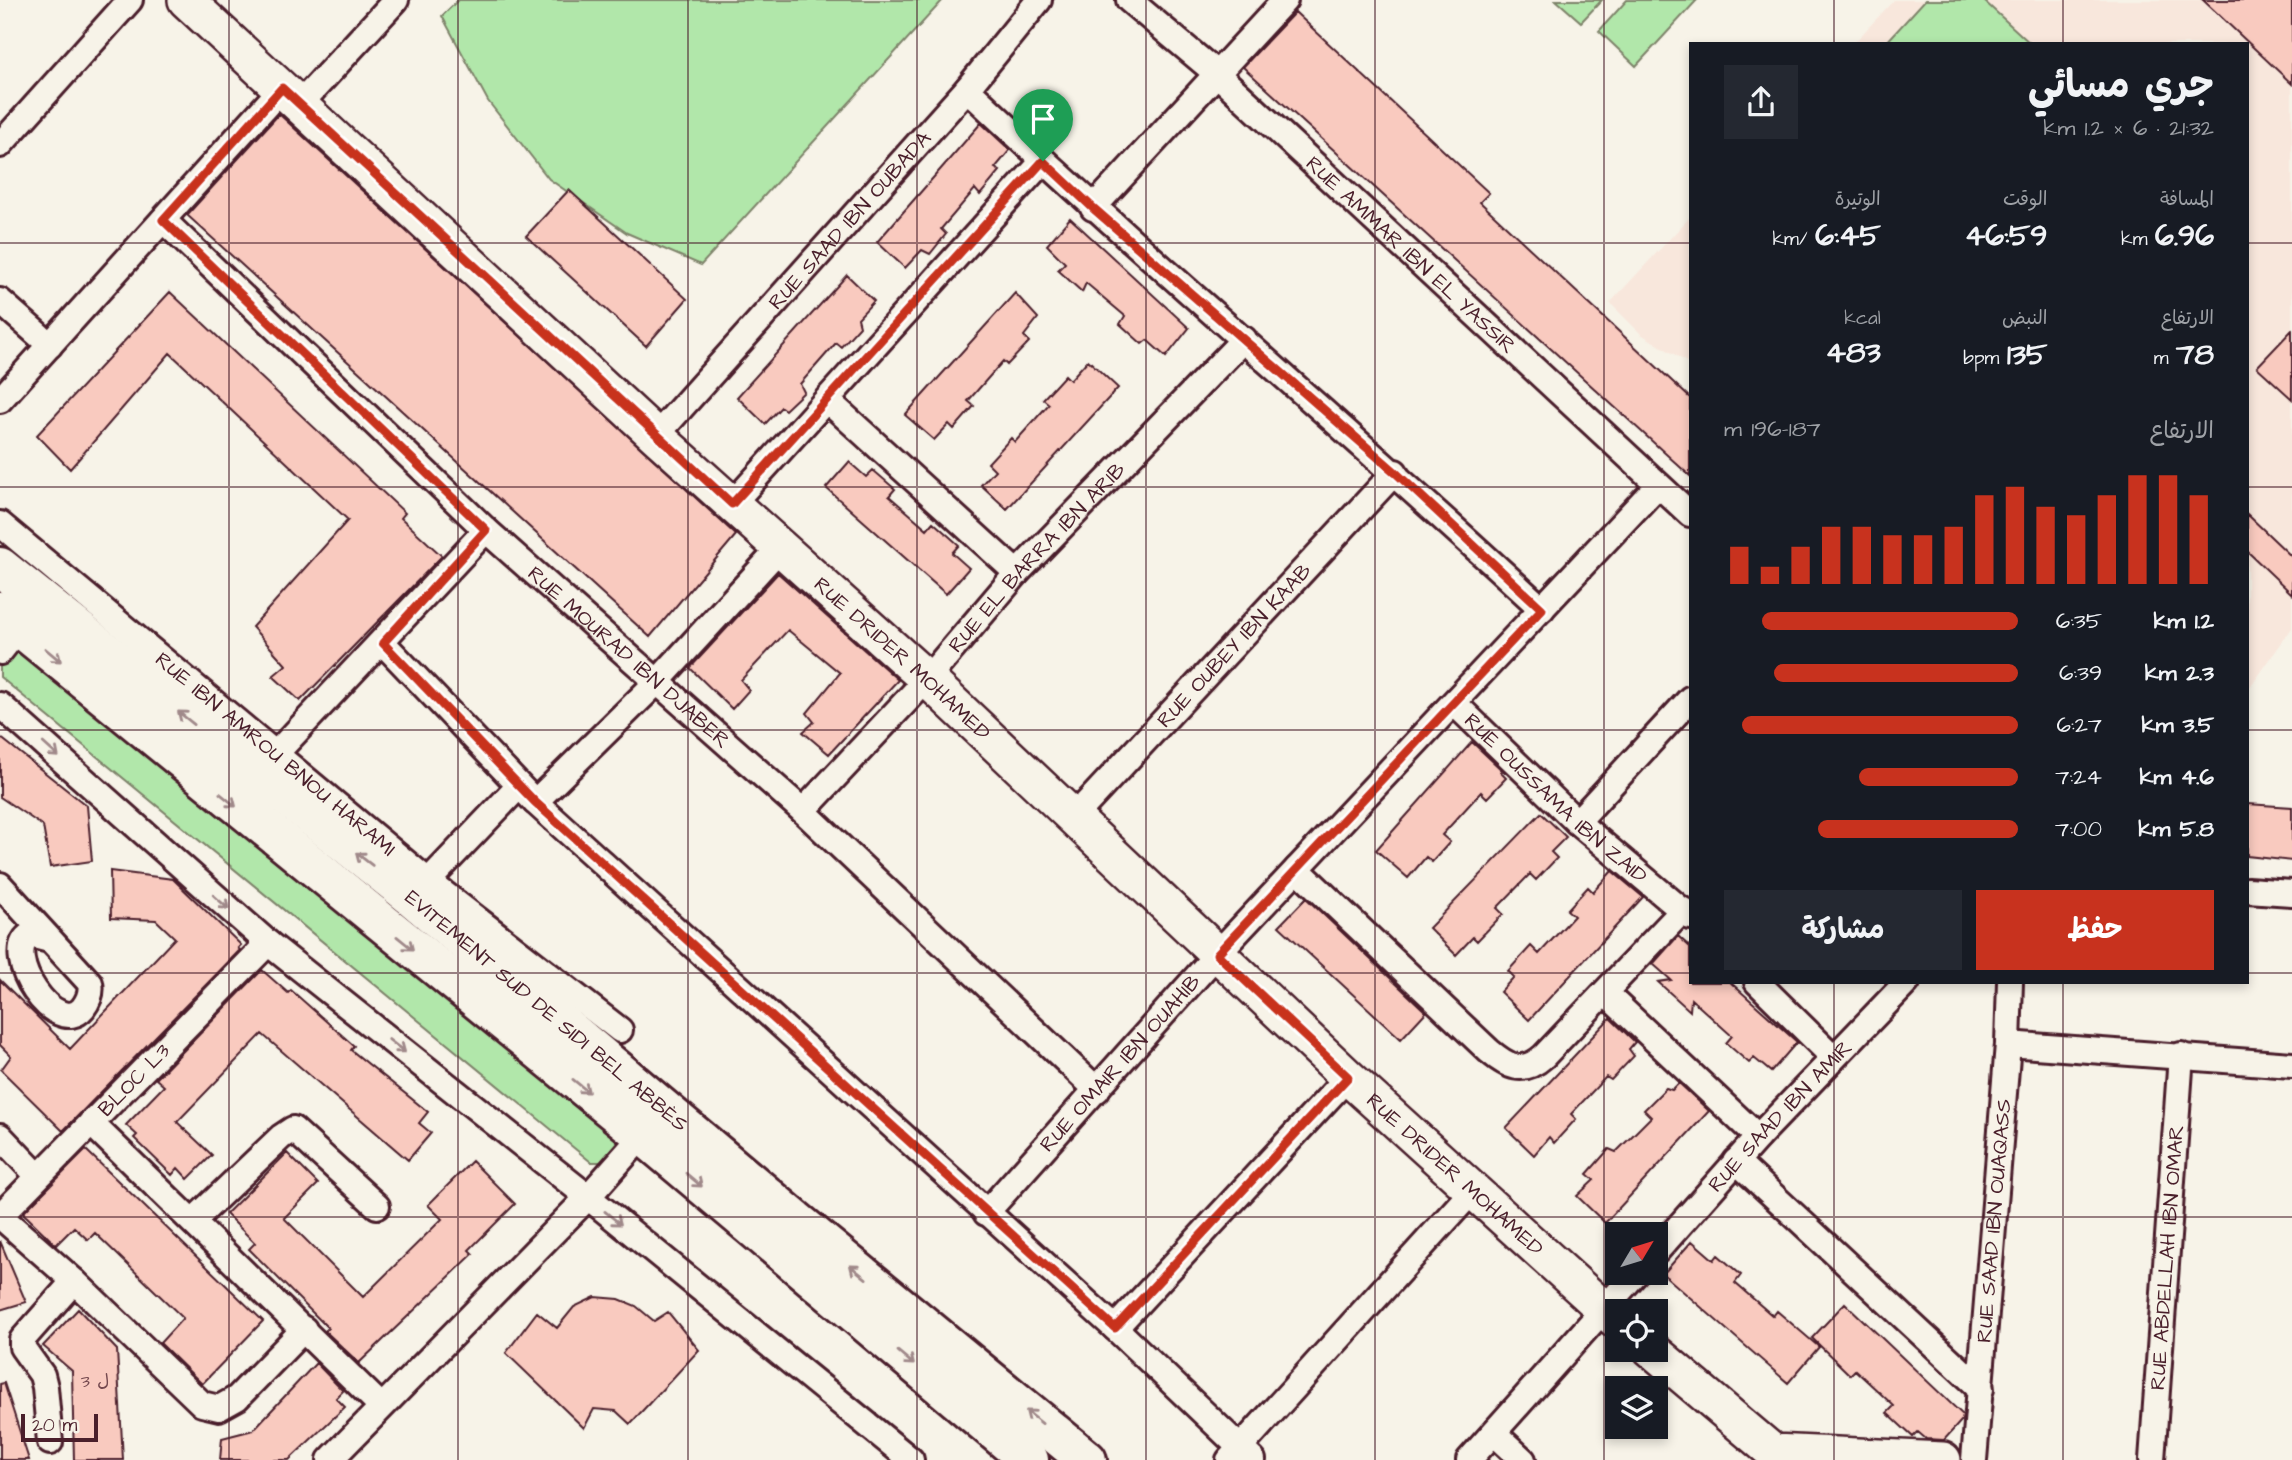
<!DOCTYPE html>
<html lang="ar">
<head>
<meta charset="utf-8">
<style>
	:root { --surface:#171b24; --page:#242831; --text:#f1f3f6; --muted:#9ea1a6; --accent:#c8321e }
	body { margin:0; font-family:"Architects Daughter","Playpen Sans Arabic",sans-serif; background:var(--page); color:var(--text); direction:rtl; height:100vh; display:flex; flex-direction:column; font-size:26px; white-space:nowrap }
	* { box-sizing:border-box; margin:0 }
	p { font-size:23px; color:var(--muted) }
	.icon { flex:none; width:38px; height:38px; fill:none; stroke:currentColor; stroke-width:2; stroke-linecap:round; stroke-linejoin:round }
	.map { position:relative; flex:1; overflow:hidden; direction:ltr }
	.details { position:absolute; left:1689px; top:42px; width:560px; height:942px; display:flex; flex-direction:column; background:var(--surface); border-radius:0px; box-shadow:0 4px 10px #0003; direction:rtl }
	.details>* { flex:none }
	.needle { width:46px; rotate:52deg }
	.controls { position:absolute; left:1605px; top:1222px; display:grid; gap:14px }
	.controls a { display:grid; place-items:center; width:63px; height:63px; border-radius:0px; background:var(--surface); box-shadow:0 4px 10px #0003; font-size:35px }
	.scale { position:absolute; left:21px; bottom:18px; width:77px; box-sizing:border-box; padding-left:7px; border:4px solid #4a1f2b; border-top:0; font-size:19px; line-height:24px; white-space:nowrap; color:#4a1f2b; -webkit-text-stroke:5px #f7f3e8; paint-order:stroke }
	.pin { position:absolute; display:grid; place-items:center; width:60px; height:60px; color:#fff; margin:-72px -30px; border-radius:50% 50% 50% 0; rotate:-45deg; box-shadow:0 0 7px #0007 }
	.pin .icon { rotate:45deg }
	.round { display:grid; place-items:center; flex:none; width:74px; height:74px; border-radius:0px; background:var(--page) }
	.head { display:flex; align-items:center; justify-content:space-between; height:119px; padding:0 35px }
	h1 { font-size:38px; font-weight:700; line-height:52px }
	.metrics { display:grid; grid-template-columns:repeat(3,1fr); gap:10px; height:119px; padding:7px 35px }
	.metrics div { display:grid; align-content:center }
	.metrics b { font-size:30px; font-weight:700 }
	.metrics small { font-size:19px; font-weight:400 }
	.metrics p { font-size:19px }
	.chart { height:196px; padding:14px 35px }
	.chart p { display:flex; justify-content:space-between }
	.chart svg { width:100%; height:126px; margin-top:7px; stroke:var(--accent); stroke-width:6 }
	.action { display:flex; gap:14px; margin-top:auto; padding:14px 35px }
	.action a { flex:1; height:80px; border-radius:0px; background:var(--accent); color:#fff; font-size:28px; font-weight:700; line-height:80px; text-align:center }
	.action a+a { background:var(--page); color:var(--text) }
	ul { padding:0 35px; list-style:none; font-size:23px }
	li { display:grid; grid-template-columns:112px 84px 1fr; align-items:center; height:52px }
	li i { height:18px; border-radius:9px; background:var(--accent) }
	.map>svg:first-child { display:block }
	.built { fill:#f8e7dc }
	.green { fill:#b1e7aa; stroke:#7e836a; stroke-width:2 }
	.building { fill:#f9cabf; stroke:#4a1f2b; stroke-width:2 }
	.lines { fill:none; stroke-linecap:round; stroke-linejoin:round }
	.street-casing { stroke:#4a1f2b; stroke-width:30 }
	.secondary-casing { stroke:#4a1f2b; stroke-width:40 }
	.highway-casing { stroke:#4a1f2b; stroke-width:44 }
	.street { stroke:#f7f3e8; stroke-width:24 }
	.secondary { stroke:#f7f3e8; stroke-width:35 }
	.highway { stroke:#f7f3e8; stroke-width:38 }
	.oneway { stroke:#a0898a }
	.route-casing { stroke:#fff; stroke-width:14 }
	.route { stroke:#c8321e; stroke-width:9 }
	.grid { fill:none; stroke:#4a1f2b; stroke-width:2; stroke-opacity:0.55 }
	.labels { text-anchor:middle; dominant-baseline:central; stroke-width:5; stroke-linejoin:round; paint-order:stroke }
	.number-label { font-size:18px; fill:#764a50 }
	.street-label { font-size:21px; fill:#4a1f2b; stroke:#f7f3e8 }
</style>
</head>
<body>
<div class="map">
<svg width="2292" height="1460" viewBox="0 0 2292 1460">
	<rect width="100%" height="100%" fill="#f7f3e8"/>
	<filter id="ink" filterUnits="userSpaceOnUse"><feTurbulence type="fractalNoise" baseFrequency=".0143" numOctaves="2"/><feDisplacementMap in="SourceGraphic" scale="14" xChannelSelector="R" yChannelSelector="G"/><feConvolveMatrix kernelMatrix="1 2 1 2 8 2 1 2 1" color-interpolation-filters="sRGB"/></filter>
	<g filter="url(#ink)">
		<path class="built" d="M 1894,0 L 2292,0 L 2292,628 L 2247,692 L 2247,44 L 1853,44 Z
			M 1690,217 L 1690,364 L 1641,334 L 1610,303 Z"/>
		<path class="green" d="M 458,0 L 943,0 L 701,265 L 627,233 L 549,179 L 488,101 L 442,16 Z
			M 1556,0 L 1602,0 L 1581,22 Z
			M 1627,0 L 1697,0 L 1636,66 L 1599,31 Z
			M 1925,0 L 1983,0 L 2031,44 L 1885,44 Z
			M 0,622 L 621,1134 L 619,1148 L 609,1162 L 591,1162 L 0,677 Z"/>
		<path class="building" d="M 2203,0 L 2292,0 L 2292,84 Z
			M 1295,12 L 1489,193 L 1480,202 L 1690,398 L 1690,476 L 1243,67 Z
			M 279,114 L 736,535 L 650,637 L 187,215 Z
			M 981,123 L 1010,150 L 995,168 L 1000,171 L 980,195 L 975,189 L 941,229 L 946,234 L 930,254 L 922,250 L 905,268 L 877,242 Z
			M 569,190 L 687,299 L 646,346 L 526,236 Z
			M 1070,218 L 1189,328 L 1166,357 L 1147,340 L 1142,344 L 1120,324 L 1125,316 L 1086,283 L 1082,292 L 1058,270 L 1065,263 L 1047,245 Z
			M 847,275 L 874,301 L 858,318 L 860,326 L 841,347 L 836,343 L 800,384 L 804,392 L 785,410 L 781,407 L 765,424 L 737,397 Z
			M 170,292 L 405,513 L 401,518 L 442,556 L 300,701 L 273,676 L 286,665 L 252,627 L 348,520 L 170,353 L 70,469 L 37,435 Z
			M 1015,293 L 1038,318 L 1024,336 L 1029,342 L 1007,365 L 1003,361 L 968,401 L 974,406 L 954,429 L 949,424 L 934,440 L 905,415 Z
			M 2292,330 L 2292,399 L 2257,367 Z
			M 1088,360 L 1118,388 L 1007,509 L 981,485 L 995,470 L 988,463 L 1011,438 L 1015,442 L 1049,404 L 1043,399 L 1065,375 L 1070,380 Z
			M 849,462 L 866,477 L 873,470 L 895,489 L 889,496 L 927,529 L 933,522 L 959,545 L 952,553 L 969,568 L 946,594 L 826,488 Z
			M 2247,514 L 2292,557 L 2292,594 L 2247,551 Z
			M 778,573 L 898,680 L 829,754 L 803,732 L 814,722 L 807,713 L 840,673 L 788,630 L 741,680 L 749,690 L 732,709 L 690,668 Z
			M 0,737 L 87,806 L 92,861 L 50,867 L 43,826 L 0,797 Z
			M 1472,742 L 1504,772 L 1501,773 L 1506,778 L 1487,798 L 1481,792 L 1442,835 L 1450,842 L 1432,862 L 1426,857 L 1408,878 L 1376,850 Z
			M 2247,804 L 2292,807 L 2292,861 L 2247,856 Z
			M 1541,813 L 1566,837 L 1551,852 L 1557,858 L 1536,880 L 1530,874 L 1497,908 L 1503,914 L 1477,941 L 1473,937 L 1456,955 L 1429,928 Z
			M 110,871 L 173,879 L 241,945 L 238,948 L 240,950 L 63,1131 L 1,1070 L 11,1056 L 0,1045 L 0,980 L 70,1049 L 175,938 L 156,920 L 111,918 Z
			M 1612,871 L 1643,897 L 1529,1020 L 1500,992 L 1514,977 L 1508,971 L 1531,946 L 1539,954 L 1574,916 L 1567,910 L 1588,887 L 1593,892 Z
			M 1306,898 L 1426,1012 L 1401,1039 L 1279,926 Z
			M 1678,936 L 1690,947 L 1690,982 L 1730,982 L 1797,1042 L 1771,1072 L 1754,1058 L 1749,1063 L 1726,1043 L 1732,1036 L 1691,999 L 1690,1011 L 1658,982 L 1671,980 L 1653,964 Z
			M 262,970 L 288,993 L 291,990 L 354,1046 L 351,1050 L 428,1112 L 419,1123 L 431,1133 L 408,1160 L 262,1034 L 177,1122 L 212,1155 L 188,1179 L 178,1168 L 172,1175 L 134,1138 L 137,1135 L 126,1125 L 164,1086 L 156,1079 Z
			M 1610,1018 L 1635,1042 L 1629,1049 L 1634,1056 L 1611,1080 L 1606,1077 L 1571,1114 L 1576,1119 L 1554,1143 L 1549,1137 L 1534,1155 L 1506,1128 Z
			M 1679,1083 L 1709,1111 L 1605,1223 L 1577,1196 L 1594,1180 L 1587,1174 L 1609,1149 L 1616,1152 L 1651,1117 L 1644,1110 L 1666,1088 L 1672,1090 Z
			M 86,1150 L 263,1321 L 202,1384 L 160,1343 L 183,1318 L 95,1233 L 88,1240 L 74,1227 L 56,1245 L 23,1213 Z
			M 287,1153 L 318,1184 L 284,1218 L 363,1297 L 442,1219 L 428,1205 L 472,1161 L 515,1204 L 469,1250 L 473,1254 L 359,1363 L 325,1331 L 328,1328 L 249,1249 L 255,1243 L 226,1214 Z
			M 0,1241 L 26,1302 L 0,1310 Z
			M 1692,1241 L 1714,1260 L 1718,1255 L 1741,1275 L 1735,1283 L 1773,1316 L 1777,1311 L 1819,1347 L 1788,1383 L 1663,1274 Z
			M 595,1297 L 619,1299 L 636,1306 L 654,1321 L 668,1312 L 699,1350 L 630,1424 L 616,1411 L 594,1409 L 584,1428 L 506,1353 L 537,1312 L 557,1328 L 574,1307 Z
			M 1845,1303 L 1963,1415 L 1962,1420 L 1944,1440 L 1926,1439 L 1918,1432 L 1913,1437 L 1887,1413 L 1894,1406 L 1855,1370 L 1850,1375 L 1812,1338 Z
			M 78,1309 L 117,1350 L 123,1460 L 74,1460 L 72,1371 L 43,1346 Z
			M 316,1363 L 343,1391 L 336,1398 L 345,1407 L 289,1460 L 220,1460 L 222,1438 L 253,1430 Z
			M 4,1383 L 29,1460 L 0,1460 L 0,1384 Z"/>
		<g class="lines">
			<defs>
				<g id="street">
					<path id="s1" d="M 1129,0 L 1216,73 L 1690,514"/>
					<path d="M 967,89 C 1155,267 1353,433 1542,609"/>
					<path d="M 299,105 L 396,0"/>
					<path d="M 0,145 L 130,0"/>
					<path d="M 1093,208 L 1285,0"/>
					<path id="s2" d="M 163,220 L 486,530 L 803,811 L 1097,1090"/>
					<path d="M 0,301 L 50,345"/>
					<path d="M 0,400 L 282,88"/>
					<path d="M 828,401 L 1017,573"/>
					<path id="s3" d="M 656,436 L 967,89 L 1039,0"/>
					<path d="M 732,504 L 1043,161"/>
					<path id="s4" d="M 0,524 L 428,881 L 620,1030"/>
					<path d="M 383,643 L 535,802 L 1115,1328 L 1253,1460"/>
					<path d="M 0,652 L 20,627"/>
					<path id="s5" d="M 1455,704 L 1577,822 L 1690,917"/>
					<path d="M 0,705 L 268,943 L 588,1197 L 911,1460"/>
					<path d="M 266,764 L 486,530"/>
					<path d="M 535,802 L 657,682 L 782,546"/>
					<path id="s6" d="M 803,811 L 927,679 L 1017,573 L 1244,339"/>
					<path id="s7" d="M 1073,818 L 1395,472"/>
					<path d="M 1577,822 L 1690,699"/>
					<path d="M 1297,869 L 1489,1051 C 1508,1067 1523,1075 1544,1056 L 1683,910"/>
					<path d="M 0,885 L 90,983 C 92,992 89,1000 83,1008 C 56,1040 0,954 30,935 L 49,940"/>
					<path d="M 2247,890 L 2292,893"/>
					<path d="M 418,892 L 519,786"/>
					<path d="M 1757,982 L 1833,1057"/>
					<path d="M 1606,994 L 1758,1137"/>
					<path d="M 2008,1044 L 2292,1065"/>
					<path d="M 91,1123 L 381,1406"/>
					<path d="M 0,1136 L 37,1175"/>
					<path d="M 1736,1161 L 1981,1389"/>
					<path id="s8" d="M 986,1213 L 1217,954 L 1658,485"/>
					<path d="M 0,1216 L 74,1281 L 202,1404 L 219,1408 L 237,1398 L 304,1329"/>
					<path id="s9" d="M 0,1216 L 268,943"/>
					<path d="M 193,1221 L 281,1137 L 293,1129 L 377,1206"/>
					<path id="s10" d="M 1656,1252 L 1758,1137 L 1907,982"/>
					<path d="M 1115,1328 L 1348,1077"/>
					<path d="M 1494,1433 L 1523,1460"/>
					<path d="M 50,1442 L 45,1387 L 42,1375 L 22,1347 L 22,1340 L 74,1281"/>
					<path d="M 330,1460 L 588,1197 L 643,1135"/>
					<path d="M 1229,1460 L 1474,1189"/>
					<path d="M 1469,1460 L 1637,1272"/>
					<path id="s11" d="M 1974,1460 L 2008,1044 L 2010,982"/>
					<path id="s12" d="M 2152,1460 L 2181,1055"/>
				</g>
				<g id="secondary">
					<path id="s13" d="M 186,0 L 656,436 L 927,679 L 1348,1077 L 1617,1321"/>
					<path d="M 1651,1349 L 1773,1452 L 1943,1460"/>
				</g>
				<g id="highway">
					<path id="s14" d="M 0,567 L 412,897 L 793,1218 L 1087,1460"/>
					<path d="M 0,611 L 643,1135 L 1029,1460"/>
				</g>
			</defs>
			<use href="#street" class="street-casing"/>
			<use href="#secondary" class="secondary-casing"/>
			<use href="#highway" class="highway-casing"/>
			<use href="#street" class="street"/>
			<use href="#secondary" class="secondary"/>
			<use href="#highway" class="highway"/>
		</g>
		<defs><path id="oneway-shaft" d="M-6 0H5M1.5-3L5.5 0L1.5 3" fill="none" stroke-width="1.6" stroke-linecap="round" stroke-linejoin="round" transform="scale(1.75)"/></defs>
		<g class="oneway">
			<use href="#oneway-shaft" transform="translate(53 655) rotate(40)"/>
			<use href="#oneway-shaft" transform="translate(186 718) rotate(-141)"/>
			<use href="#oneway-shaft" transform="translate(51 750) rotate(42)"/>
			<use href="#oneway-shaft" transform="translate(228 800) rotate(39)"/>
			<use href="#oneway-shaft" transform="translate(364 859) rotate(-142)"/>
			<use href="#oneway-shaft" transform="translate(221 902) rotate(42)"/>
			<use href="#oneway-shaft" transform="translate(405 943) rotate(39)"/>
			<use href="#oneway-shaft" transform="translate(397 1046) rotate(38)"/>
			<use href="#oneway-shaft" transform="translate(581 1086) rotate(39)"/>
			<use href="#oneway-shaft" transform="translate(694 1180) rotate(40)"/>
			<use href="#oneway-shaft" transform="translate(613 1218) rotate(39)"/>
			<use href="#oneway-shaft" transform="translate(858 1272) rotate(-141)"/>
			<use href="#oneway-shaft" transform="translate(906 1358) rotate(40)"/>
			<use href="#oneway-shaft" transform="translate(1034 1417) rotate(-141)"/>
		</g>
	</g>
	<g class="lines" filter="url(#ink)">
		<defs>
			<path id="route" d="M 282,88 L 732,504 L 1043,161 L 1093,208 L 1395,472 L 1542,609 L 1217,954 L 1348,1077 L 1115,1328 L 535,802 L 383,643 L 486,530 L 163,220 Z"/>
		</defs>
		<use href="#route" class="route-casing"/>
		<use href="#route" class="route"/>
	</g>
	<path class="grid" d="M 229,0 L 229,1460M 458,0 L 458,1460M 688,0 L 688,1460M 917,0 L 917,1460M 1146,0 L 1146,1460M 1375,0 L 1375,1460M 1604,0 L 1604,1460M 1834,0 L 1834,44M 2063,0 L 2063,44M 0,243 L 1690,243M 2247,243 L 2292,243M 0,487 L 1690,487M 2247,487 L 2292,487M 0,730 L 1690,730M 2247,730 L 2292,730M 0,973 L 1690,973M 2247,973 L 2292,973M 1834,982 L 1834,1460M 2063,982 L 2063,1460M 0,1217 L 2292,1217"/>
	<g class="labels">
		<g class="number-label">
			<text x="95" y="1381">ل 3</text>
		</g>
		<g class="street-label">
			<text stroke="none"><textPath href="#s3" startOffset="290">RUE SAAD IBN OUBADA</textPath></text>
			<text stroke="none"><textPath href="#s1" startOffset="380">RUE AMMAR IBN EL YASSIR</textPath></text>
			<text stroke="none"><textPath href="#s6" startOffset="345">RUE EL BARRA IBN ARIB</textPath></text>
			<text stroke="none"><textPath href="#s7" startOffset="236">RUE OUBEY IBN KAAB</textPath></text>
			<text stroke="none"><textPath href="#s2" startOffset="639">RUE MOURAD IBN DJABER</textPath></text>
			<text stroke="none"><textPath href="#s13" startOffset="973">RUE DRIDER MOHAMED</textPath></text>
			<text stroke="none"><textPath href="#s4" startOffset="359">RUE IBN AMROU BNOU HARAMI</textPath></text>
			<text stroke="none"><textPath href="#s5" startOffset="138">RUE OUSSAMA IBN ZAID</textPath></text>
			<text stroke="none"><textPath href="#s14" startOffset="704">EVITEMENT SUD DE SIDI BEL ABBÈS</textPath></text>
			<text stroke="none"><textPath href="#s8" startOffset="201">RUE OMAIR IBN OUAHIB</textPath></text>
			<text stroke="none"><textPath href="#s9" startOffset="191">BLOC L3</textPath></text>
			<text stroke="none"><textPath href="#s10" startOffset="184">RUE SAAD IBN AMIR</textPath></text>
			<text stroke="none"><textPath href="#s13" startOffset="1729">RUE DRIDER MOHAMED</textPath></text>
			<text stroke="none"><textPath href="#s11" startOffset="240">RUE SAAD IBN OUAQASS</textPath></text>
			<text stroke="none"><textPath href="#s12" startOffset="203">RUE ABDELLAH IBN OMAR</textPath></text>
		</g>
	</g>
</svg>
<div class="controls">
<a><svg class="needle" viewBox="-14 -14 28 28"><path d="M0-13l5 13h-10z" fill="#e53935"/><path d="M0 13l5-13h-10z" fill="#9ea1a6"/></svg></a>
<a><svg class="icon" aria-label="locate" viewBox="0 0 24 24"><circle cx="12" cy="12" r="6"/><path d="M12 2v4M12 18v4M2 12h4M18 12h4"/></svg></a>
<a><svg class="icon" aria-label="layers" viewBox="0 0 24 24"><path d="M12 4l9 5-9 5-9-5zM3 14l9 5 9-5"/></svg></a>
</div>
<div class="scale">20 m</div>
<div class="pin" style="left:1043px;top:161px;background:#1e9e55"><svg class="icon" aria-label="arrive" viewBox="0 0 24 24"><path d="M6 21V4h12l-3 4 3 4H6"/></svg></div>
<section class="details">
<div class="head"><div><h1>جري مسائي</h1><p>21:32 · 6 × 1.2 km</p></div><a class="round"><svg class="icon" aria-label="share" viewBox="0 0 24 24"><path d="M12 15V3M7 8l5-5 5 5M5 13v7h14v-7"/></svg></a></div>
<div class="metrics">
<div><p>المسافة</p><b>6.96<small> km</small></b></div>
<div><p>الوقت</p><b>46:59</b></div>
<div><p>الوتيرة</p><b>6:45<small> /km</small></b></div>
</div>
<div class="metrics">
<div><p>الارتفاع</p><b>78<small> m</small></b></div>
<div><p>النبض</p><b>135<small> bpm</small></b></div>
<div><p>kcal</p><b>483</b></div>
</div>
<div class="chart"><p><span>الارتفاع</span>187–196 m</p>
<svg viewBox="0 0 160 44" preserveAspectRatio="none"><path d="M5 44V31M15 44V38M25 44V31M35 44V24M45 44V24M55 44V27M65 44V27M75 44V24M85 44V13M95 44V10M105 44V17M115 44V20M125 44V13M135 44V6M145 44V6M155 44V13"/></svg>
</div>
<ul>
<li><b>1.2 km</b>6:35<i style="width:87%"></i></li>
<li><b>2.3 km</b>6:39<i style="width:83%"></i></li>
<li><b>3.5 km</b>6:27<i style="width:94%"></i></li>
<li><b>4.6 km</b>7:24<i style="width:54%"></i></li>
<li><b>5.8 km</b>7:00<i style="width:68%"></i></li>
</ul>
<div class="action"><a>حفظ</a><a>مشاركة</a></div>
</section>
</div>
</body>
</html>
